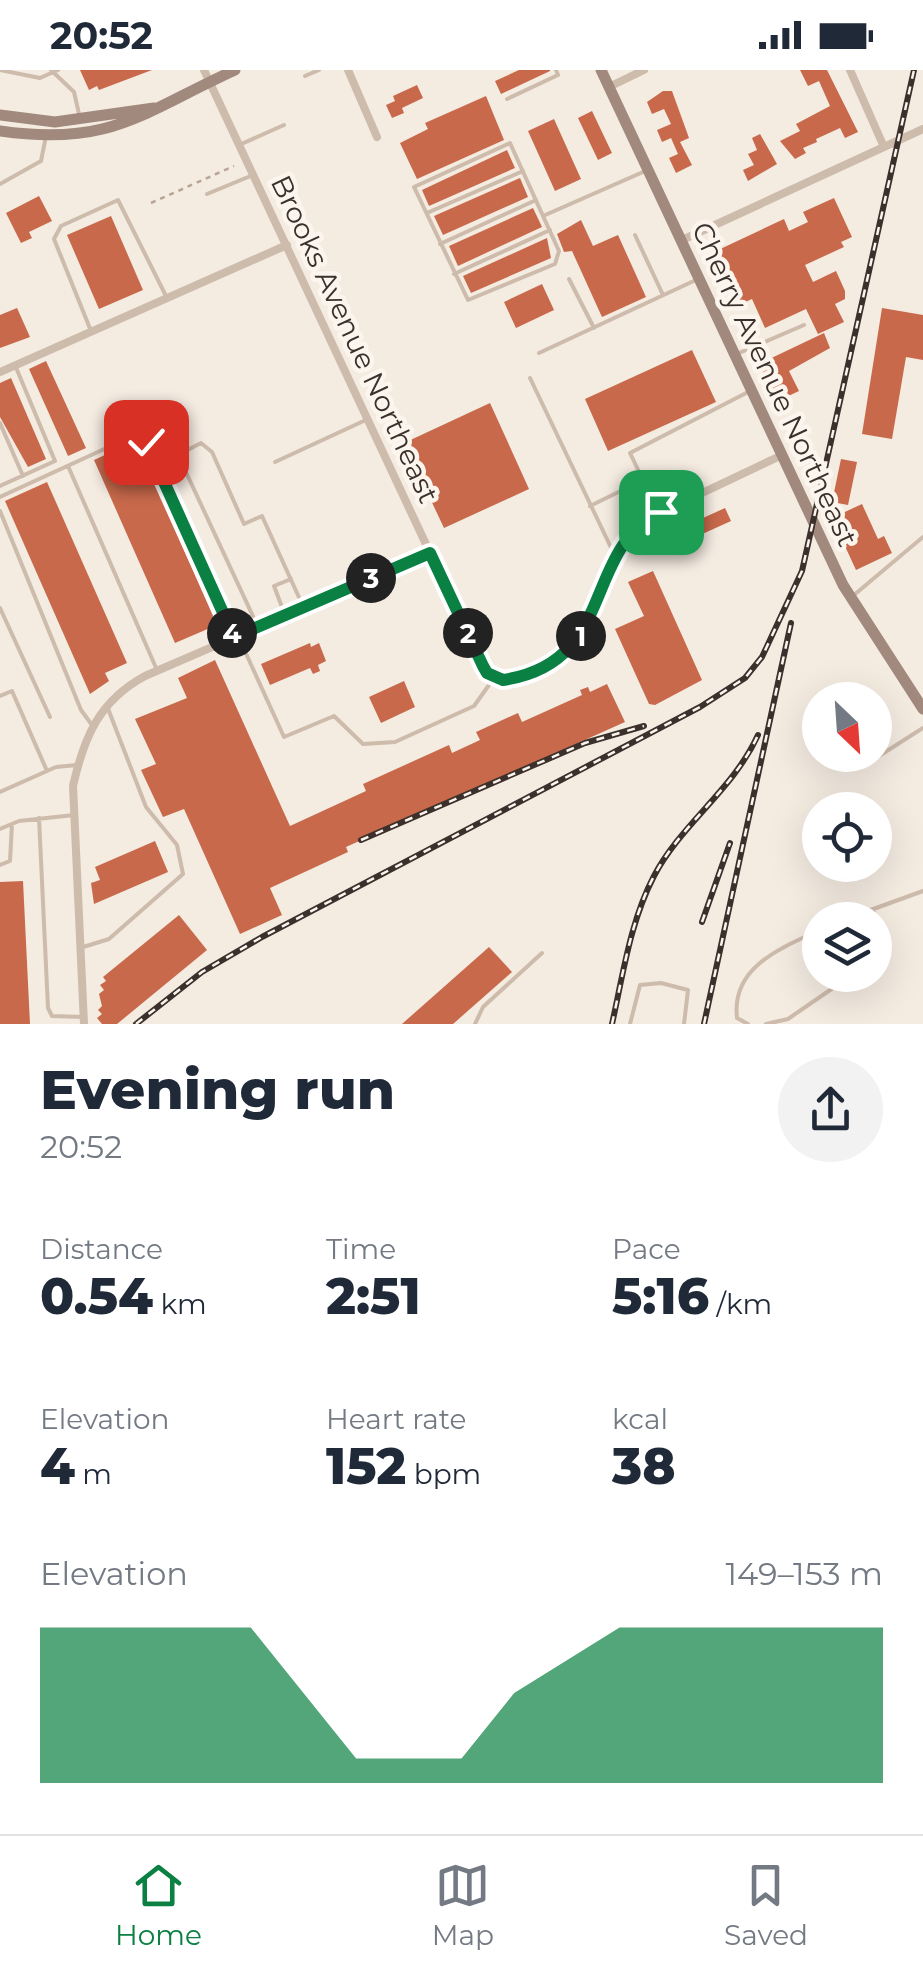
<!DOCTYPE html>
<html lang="en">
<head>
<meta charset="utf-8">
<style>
	:root { --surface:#fff; --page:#f2f2f3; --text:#1f2937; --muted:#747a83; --line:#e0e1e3; --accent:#0b8043 }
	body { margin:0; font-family:Montserrat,sans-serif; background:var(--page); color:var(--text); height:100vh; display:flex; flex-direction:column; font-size:38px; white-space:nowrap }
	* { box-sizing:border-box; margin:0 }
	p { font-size:32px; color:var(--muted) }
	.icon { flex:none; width:55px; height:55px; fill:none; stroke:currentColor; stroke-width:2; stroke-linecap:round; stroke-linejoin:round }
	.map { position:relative; height:954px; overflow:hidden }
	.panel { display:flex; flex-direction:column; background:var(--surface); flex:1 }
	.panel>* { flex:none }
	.needle { width:65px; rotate:155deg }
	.buttons { position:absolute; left:802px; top:612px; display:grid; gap:20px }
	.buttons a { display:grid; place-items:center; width:90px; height:90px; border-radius:50%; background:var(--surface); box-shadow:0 10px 40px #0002; font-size:50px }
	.pin { position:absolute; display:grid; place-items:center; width:85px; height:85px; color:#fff; margin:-42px; border-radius:20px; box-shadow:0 5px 15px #0006 }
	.km { position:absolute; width:50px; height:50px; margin:-25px; border-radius:50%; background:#222; color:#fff; font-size:28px; line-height:50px; text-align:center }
	.round { display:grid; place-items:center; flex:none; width:105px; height:105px; border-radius:52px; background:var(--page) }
	.overview { display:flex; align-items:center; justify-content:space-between; height:170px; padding:0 40px }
	h1 { font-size:55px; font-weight:800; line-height:75px }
	.figures { display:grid; grid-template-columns:repeat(3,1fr); gap:15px; height:170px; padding:10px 40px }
	.figures div { display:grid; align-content:center }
	.figures b { font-size:50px; font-weight:800 }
	.figures small { font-size:28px; font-weight:400 }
	.figures p { font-size:28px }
	.chart { height:280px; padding:20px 40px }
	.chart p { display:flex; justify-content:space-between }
	.chart svg { width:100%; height:180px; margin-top:10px; fill:var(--accent); opacity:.7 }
	.status { display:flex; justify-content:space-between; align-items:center; height:70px; padding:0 50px; background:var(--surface); direction:ltr }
	.status svg { height:28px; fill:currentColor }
	.tab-bar { display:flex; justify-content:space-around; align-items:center; height:140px; border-top:2px solid var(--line); background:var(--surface); font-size:28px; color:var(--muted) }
	.tab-bar a { display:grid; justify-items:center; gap:5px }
	.tab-bar .active { color:var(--accent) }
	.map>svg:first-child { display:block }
	.building { fill:#c8694b }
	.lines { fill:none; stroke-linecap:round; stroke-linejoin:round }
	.path { stroke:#b9a596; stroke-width:2.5; stroke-dasharray:5 5; stroke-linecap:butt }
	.service { stroke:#cdbbac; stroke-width:4 }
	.minor { stroke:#cdbbac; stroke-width:8 }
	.secondary { stroke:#a18a7d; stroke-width:11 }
	.rail-casing { stroke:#3b302b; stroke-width:6 }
	.rail { stroke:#fbf5ee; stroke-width:2.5; stroke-dasharray:8; stroke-linecap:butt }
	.route-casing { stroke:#fff; stroke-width:20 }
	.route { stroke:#0b8043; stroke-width:12 }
	.labels { text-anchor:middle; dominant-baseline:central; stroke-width:9; stroke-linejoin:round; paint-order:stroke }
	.street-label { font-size:28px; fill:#3b302b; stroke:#fbf5ee }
</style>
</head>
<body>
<div class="status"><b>20:52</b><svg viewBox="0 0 49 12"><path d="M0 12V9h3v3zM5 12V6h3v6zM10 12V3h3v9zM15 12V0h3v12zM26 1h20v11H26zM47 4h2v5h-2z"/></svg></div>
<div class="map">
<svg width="923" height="954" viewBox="0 0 923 954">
	<rect width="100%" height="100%" fill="#f4ebe1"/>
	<path class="building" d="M 80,0 L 152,0 L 99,20 L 97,16 L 89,20 Z
		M 519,0 L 550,0 L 550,1 L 501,24 L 495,11 Z
		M 800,0 L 827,0 L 858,62 L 845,68 L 840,58 L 816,69 L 817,72 L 803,78 L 806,83 L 795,89 L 780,71 L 800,61 L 796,54 L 830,36 L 819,11 L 808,16 Z
		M 417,15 L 423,28 L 402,38 L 404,43 L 392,48 L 386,35 L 395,31 L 393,26 Z
		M 663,21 L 672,21 L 689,68 L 680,72 L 692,95 L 676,103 L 669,88 L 678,84 L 671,68 L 662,72 L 657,60 L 671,54 L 664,39 L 652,44 L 647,32 Z
		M 486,26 L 504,70 L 417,109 L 400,73 L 428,59 L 425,53 Z
		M 592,41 L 612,83 L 598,90 L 578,48 Z
		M 554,49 L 581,109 L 555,121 L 528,61 Z
		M 760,64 L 777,94 L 748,111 L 743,100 L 754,95 L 748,84 L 757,80 L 752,68 Z
		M 507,80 L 515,98 L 429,136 L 422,120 Z
		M 520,108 L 528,127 L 443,165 L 434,146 Z
		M 39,126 L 52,151 L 29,162 L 32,168 L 21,173 L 6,143 Z
		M 834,128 L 852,167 L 841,172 L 844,177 L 805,195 L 813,212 L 836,201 L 845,221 L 845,229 L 835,234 L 844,252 L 818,264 L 806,239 L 765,258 L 752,229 L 741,234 L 716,181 L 784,149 L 789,161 L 808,152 L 803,142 Z
		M 533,138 L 542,157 L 458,196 L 449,176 Z
		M 111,146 L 143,220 L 99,239 L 67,165 Z
		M 581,150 L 593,176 L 618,165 L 646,227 L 602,247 L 572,181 L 564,182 L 557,164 Z
		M 547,168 L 551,188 L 471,223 L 463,206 Z
		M 542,214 L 554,240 L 516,258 L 504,232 Z
		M 17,238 L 30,267 L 0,278 L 0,245 Z
		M 882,238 L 923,245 L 923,290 L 906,287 L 892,369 L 862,364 Z
		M 824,263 L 830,278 L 789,301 L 799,321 L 782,329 L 778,320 L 772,323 L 759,294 Z
		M 692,280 L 716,332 L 608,381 L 585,329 Z
		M 46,291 L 86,378 L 68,386 L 29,299 Z
		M 11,308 L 46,389 L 28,397 L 0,347 L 0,313 Z
		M 490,333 L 529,419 L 444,458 L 404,373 Z
		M 136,371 L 217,555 L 175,573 L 94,390 Z
		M 841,389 L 857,392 L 848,435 L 832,432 Z
		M 47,412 L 127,593 L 105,603 L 109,611 L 90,624 L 5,431 Z
		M 862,434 L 878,469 L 884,466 L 892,483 L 856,500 L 832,448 Z
		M 725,438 L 731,451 L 676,476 L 670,463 Z
		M 653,501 L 702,610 L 655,635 L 649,634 L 615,559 L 644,546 L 628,512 Z
		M 310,573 L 311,577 L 319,573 L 326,591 L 318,595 L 320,601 L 313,604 L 310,598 L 270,615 L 261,594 Z
		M 215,590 L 290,756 L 366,721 L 363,714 L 449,675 L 452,683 L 480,670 L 476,662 L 518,643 L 522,652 L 582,625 L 580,620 L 588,617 L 590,622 L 607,614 L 625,652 L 346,777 L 348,782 L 270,818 L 282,845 L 240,864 L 184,739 L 163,747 L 141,700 L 156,694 L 135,649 L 187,628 L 178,608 Z
		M 404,611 L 415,637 L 381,653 L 369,627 Z
		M 155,771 L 168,802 L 94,834 L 91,813 L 100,810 L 95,797 Z
		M 23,811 L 30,954 L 0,954 L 0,812 Z
		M 179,845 L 207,880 L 117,954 L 102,954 L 97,948 L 102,944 L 98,940 L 102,936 L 99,924 L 104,920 L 100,915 L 106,911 L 103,907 Z
		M 489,877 L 512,902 L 453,954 L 402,954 Z"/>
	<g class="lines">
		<path class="path" d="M 151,133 L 234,96"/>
		<path class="service" d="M 0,0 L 40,8 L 58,0
			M 51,0 L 74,22 L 79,44
			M 305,6 L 319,0
			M 507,29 L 558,5 L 556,0
			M 239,75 L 284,55
			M 0,114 L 41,91 L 46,66
			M 207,124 L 253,105
			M 427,143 L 523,101
			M 543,146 L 510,73 L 414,117 L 468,230 L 555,194 L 559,181 L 543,146 L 643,102
			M 635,165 L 663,225
			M 440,174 L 536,130
			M 454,204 L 550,160
			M 569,209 L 594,258
			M 91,261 L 54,169 L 61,156 L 118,130 L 167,228
			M 539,283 L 698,209
			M 739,283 L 804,255
			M 530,308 L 616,488
			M 0,353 L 23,406
			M 275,392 L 368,349
			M 68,396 L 157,600
			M 644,411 L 661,442
			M 0,416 L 55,391 L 15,295
			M 0,427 L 137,364 L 142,366 L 234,567
			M 590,436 L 643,410 L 630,383 L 750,321
			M 0,441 L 81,640 L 92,655
			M 854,525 L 923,467
			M 0,538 L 50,647
			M 285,545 L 274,516 L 291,509
			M 258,557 L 178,385 L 201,373 L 212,382 L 244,454 L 262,446 L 302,534
			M 238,566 L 284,667 L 334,646 L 363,674 L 395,672 L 474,636 L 494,608
			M 0,626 L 12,621 L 47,701
			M 879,686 L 923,658
			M 0,722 L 56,697 L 77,695
			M 39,748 L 48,938 L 52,946 L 84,947
			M 0,759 L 19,751 L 74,745
			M 0,795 L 10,791 L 12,754
			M 843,850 L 923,821
			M 873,850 L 874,839
			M 80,878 L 109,869 L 183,804 L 177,775 L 146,737 L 107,636
			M 475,954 L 483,937 L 542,883
			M 630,954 L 640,915 L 661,913 L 688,920 L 684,954
			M 748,954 L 737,948 C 731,897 781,878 820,860
			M 766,954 L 788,949 L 852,905"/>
		<path class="minor" d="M 204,0 L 483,596 L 494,608 L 518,607 L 570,579 L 584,560 L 626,468 L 641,452 L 780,386
			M 348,0 L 377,67
			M 850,0 L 884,77
			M 609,17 L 644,0
			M 680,171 L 923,59
			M 0,302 L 287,175
			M 84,954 L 73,716 C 84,667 99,631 145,606 L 430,483"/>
		<path class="secondary" d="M 601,0 L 843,515 L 923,639
			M 0,45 L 55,52 L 154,38
			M 0,61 C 110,77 141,43 235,0"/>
		<defs>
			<path id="rail" d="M 361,770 L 585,673 L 644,656
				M 702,852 L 730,773
				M 136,954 L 202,902 L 262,867 L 700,637 L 745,608 L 762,587 L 802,501 L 914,0
				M 612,954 C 623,905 630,852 654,806 C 681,754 733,720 758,665
				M 704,954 L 791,553"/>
		</defs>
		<use href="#rail" class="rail-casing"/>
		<use href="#rail" class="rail"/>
	</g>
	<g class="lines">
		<defs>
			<path id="route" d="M 146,372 L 234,567 L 430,483 L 483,596 L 487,603 L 503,610 C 618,593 581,480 661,442"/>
		</defs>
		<use href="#route" class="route-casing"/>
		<use href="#route" class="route"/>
	</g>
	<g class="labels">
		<g class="street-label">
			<text transform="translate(355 269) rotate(65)">Brooks Avenue Northeast</text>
			<text transform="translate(775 314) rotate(65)">Cherry Avenue Northeast</text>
		</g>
	</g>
</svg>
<div class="buttons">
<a><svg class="needle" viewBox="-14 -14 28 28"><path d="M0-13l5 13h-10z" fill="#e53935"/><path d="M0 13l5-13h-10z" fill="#747a83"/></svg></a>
<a><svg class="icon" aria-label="locate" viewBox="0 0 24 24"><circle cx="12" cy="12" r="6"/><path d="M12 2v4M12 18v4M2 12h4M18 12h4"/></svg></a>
<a><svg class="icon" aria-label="layers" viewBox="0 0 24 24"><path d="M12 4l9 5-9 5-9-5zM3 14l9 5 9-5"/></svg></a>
</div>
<div class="pin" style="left:661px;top:442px;background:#1e9e55"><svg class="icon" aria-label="arrive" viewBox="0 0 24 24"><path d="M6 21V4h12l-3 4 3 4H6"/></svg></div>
<div class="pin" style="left:146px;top:372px;background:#d93025"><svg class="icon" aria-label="check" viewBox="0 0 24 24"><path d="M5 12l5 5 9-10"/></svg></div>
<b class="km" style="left:581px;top:566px">1</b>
<b class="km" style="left:468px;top:563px">2</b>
<b class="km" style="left:371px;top:508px">3</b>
<b class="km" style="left:232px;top:563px">4</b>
</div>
<section class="panel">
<div class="overview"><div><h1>Evening run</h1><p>20:52</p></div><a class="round"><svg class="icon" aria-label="share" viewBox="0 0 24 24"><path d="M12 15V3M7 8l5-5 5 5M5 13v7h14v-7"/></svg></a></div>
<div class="figures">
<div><p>Distance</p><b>0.54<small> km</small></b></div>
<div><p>Time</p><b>2:51</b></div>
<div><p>Pace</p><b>5:16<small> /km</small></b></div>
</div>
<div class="figures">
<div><p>Elevation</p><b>4<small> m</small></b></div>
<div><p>Heart rate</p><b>152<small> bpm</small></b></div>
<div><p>kcal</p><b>38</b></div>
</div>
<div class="chart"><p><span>Elevation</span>149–153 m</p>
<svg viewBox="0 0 160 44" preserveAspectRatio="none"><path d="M0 44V6L10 6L20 6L30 6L40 6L50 22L60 38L70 38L80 38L90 22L100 14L110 6L120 6L130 6L140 6L150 6L160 6V44z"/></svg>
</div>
</section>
<nav class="tab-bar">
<a class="active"><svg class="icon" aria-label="home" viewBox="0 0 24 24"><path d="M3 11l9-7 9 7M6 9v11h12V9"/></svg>Home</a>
<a><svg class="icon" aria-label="map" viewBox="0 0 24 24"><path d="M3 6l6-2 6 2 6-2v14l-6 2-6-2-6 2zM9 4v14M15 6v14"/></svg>Map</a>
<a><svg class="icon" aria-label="saved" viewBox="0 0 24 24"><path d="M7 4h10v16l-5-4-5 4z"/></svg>Saved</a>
</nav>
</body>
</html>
